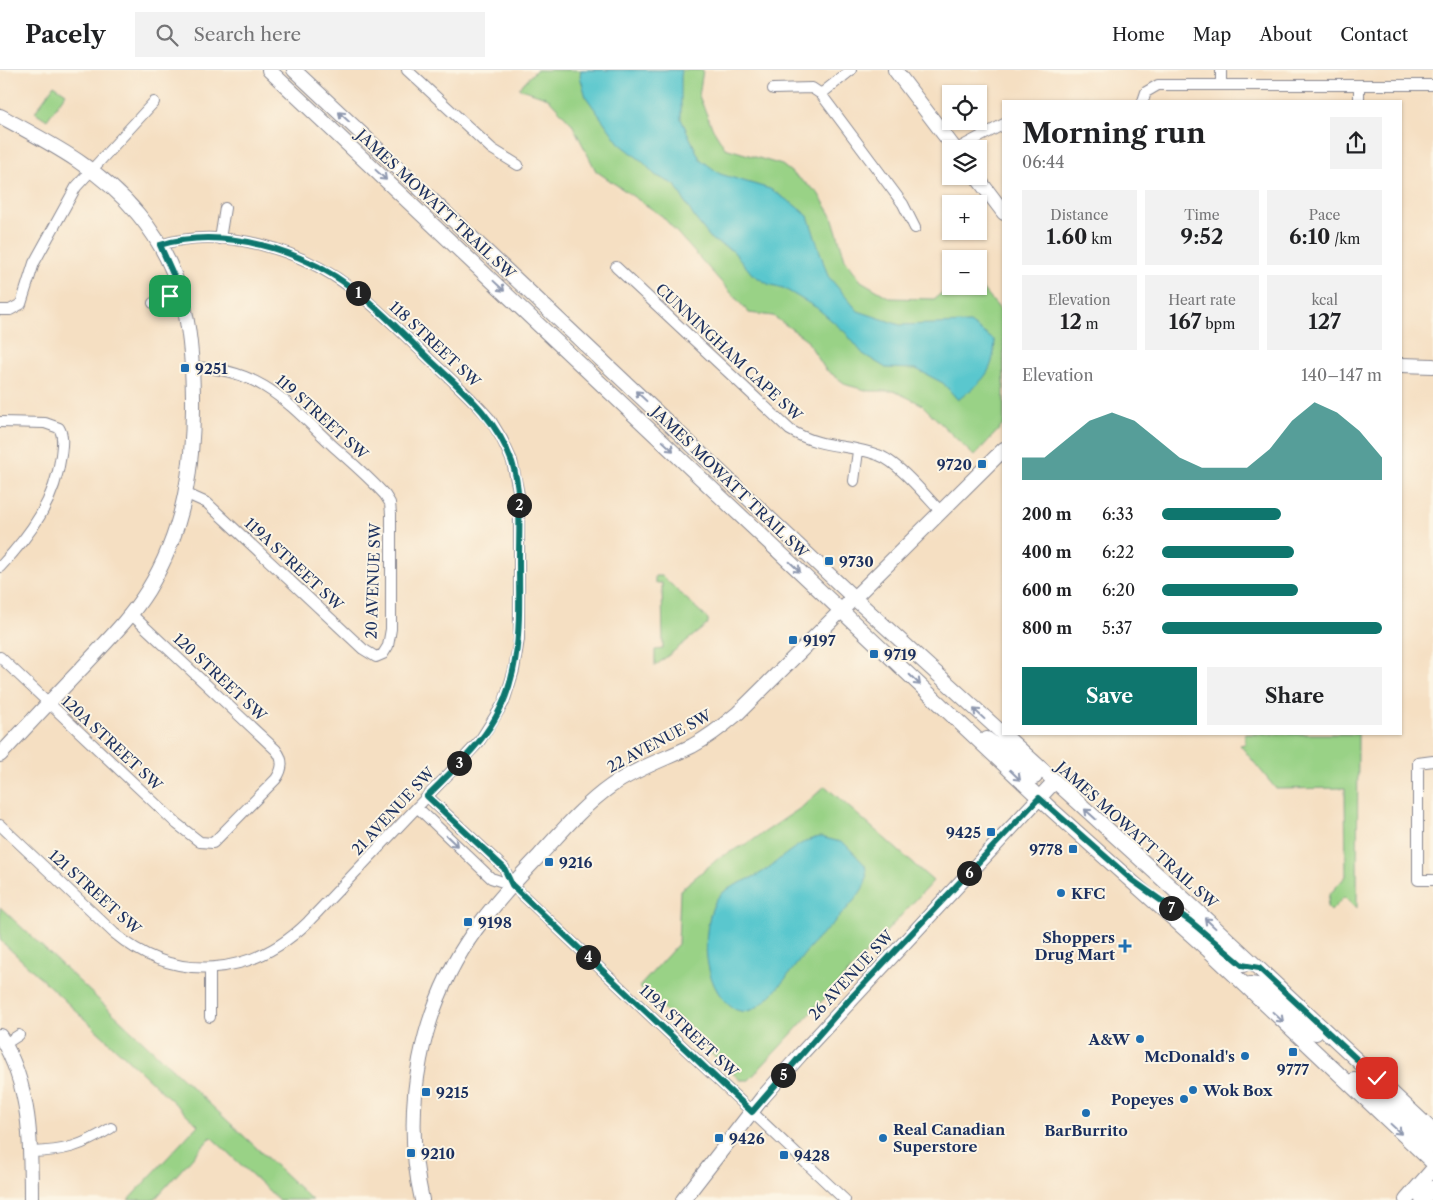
<!DOCTYPE html>
<html lang="en">
<head>
<meta charset="utf-8">
<style>
	:root { --surface:#fff; --page:#f2f2f2; --text:#202124; --muted:#757577; --line:#e0e0e0; --accent:#0f766e }
	body { margin:0; font-family:"Libre Caslon Text",serif; background:var(--page); color:var(--text); height:100vh; display:flex; flex-direction:column; font-size:19px; white-space:nowrap }
	* { box-sizing:border-box; margin:0 }
	p { font-size:16px; color:var(--muted) }
	.icon { flex:none; width:28px; height:28px; fill:none; stroke:currentColor; stroke-width:2; stroke-linecap:round; stroke-linejoin:round }
	.map { position:relative; flex:1; overflow:hidden }
	.side { position:absolute; left:1002px; top:30px; width:400px; height:635px; display:flex; flex-direction:column; background:var(--surface); border-radius:0px; box-shadow:0 1px 4px #0004 }
	.side>* { flex:none }
	.controls { position:absolute; left:942px; top:15px; display:grid; gap:10px }
	.controls a { display:grid; place-items:center; width:45px; height:45px; border-radius:0px; background:var(--surface); box-shadow:0 1px 4px #0004; font-size:25px }
	.pin { position:absolute; display:grid; place-items:center; width:42px; height:42px; color:#fff; margin:-21px; border-radius:10px; box-shadow:0 2px 8px #0006 }
	.km { position:absolute; width:25px; height:25px; margin:-12px; border-radius:50%; background:#222; color:#fff; font-size:14px; line-height:25px; text-align:center }
	.round { display:grid; place-items:center; flex:none; width:52px; height:52px; border-radius:0px; background:var(--page) }
	.headline { display:flex; align-items:center; justify-content:space-between; height:85px; padding:0 20px }
	h1 { font-size:28px; font-weight:800; line-height:38px }
	.stats { display:grid; grid-template-columns:repeat(3,1fr); gap:8px; height:85px; padding:5px 20px }
	.stats div { display:grid; align-content:center; border-radius:0px; background:var(--page); text-align:center }
	.stats b { font-size:21px; font-weight:800 }
	.stats small { font-size:14px; font-weight:400 }
	.stats p { font-size:14px }
	.chart { height:140px; padding:10px 20px }
	.chart p { display:flex; justify-content:space-between }
	.chart svg { width:100%; height:90px; margin-top:5px; fill:var(--accent); opacity:.7 }
	.action { display:flex; gap:10px; margin-top:auto; padding:10px 20px }
	.action a { flex:1; height:58px; border-radius:0px; background:var(--accent); color:#fff; font-size:20px; font-weight:800; line-height:58px; text-align:center }
	.action a+a { background:var(--page); color:var(--text) }
	ul { padding:0 20px; list-style:none; font-size:16px }
	li { display:grid; grid-template-columns:80px 60px 1fr; align-items:center; height:38px }
	li i { height:12px; border-radius:6px; background:var(--accent) }
	header { display:flex; align-items:center; gap:30px; box-sizing:border-box; height:70px; padding:0 25px; background:var(--surface); border-bottom:1px solid var(--line) }
	header strong { font-size:24px }
	nav { display:flex; gap:28px; margin-inline-start:auto; font-size:18px }
	.search { width:350px; height:45px; background:var(--page); display:flex; align-items:center; gap:12px; box-sizing:border-box; padding:0 18px; border-radius:0px; color:var(--muted); font-size:19px }
	.map>svg:first-child { display:block }
	.green { fill:#99d286; stroke:#5a8072 }
	.water { fill:#5ac7ce; stroke:#3a7b96 }
	.lines { fill:none; stroke-linecap:round; stroke-linejoin:round }
	.street-casing { stroke:#888790; stroke-width:12 }
	.secondary-casing { stroke:#888790; stroke-width:16 }
	.street { stroke:#fff; stroke-width:10 }
	.secondary { stroke:#fff; stroke-width:14 }
	.oneway { stroke:#8d97ae }
	.route-casing { stroke:#fff; stroke-width:10 }
	.route { stroke:#0f766e; stroke-width:6 }
	.poi-dot { fill:#1f6fb2; stroke:#fcf5e5; stroke-width:2 }
	.labels { text-anchor:middle; dominant-baseline:central; stroke-width:4; stroke-linejoin:round; paint-order:stroke }
	.street-label { font-size:15px; fill:#1b2f5e; stroke:#fcf5e5 }
	.poi-label { font-size:15px; font-weight:bold; fill:#1b2f5e; stroke:#fcf5e5; text-anchor:start }
</style>
</head>
<body>
<header>
<strong>Pacely</strong>
<div class="search"><svg class="icon" aria-label="search" viewBox="0 0 24 24"><circle cx="10" cy="10" r="6"/><path d="M15 15l6 6"/></svg>Search here</div>
<nav><a>Home</a><a>Map</a><a>About</a><a>Contact</a></nav>
</header>
<div class="map">
<svg width="1433" height="1130" viewBox="0 0 1433 1130">
	<rect width="100%" height="100%" fill="#fcf5e5"/>
	<filter id="ink" filterUnits="userSpaceOnUse"><feTurbulence type="fractalNoise" baseFrequency=".02" numOctaves="2"/><feDisplacementMap in="SourceGraphic" scale="10" xChannelSelector="R" yChannelSelector="G"/><feConvolveMatrix kernelMatrix="1 2 1 2 8 2 1 2 1" color-interpolation-filters="sRGB"/></filter>
	<filter id="wash" filterUnits="userSpaceOnUse"><feTurbulence type="fractalNoise" baseFrequency=".0096" numOctaves="4" result="noise"/><feDisplacementMap in="SourceGraphic" scale="20" xChannelSelector="R" yChannelSelector="G"/><feGaussianBlur stdDeviation="1.12" result="paint"/><feColorMatrix in="noise" values="0 0 0 0 0 0 0 0 0 0 0 0 0 0 0 0 0 1.4 0 .05"/><feComposite in="paint" operator="in"/></filter>
	<g filter="url(#wash)">
		<rect width="100%" height="100%" fill="#f5dfc2"/>
		<path class="green" d="M 536,0 L 703,0 L 699,26 L 712,57 L 725,78 L 782,95 L 818,123 L 832,146 L 845,189 L 861,211 L 890,228 L 934,229 L 951,216 L 979,215 L 1004,244 L 1004,354 L 974,386 L 921,334 L 894,321 L 869,321 L 847,315 L 825,299 L 806,269 L 773,246 L 749,243 L 662,146 L 596,101 L 572,54 L 548,28 L 519,18 Z
			M 54,15 L 66,23 L 47,50 L 35,42 Z
			M 655,506 L 662,506 L 708,549 L 708,554 L 655,596 L 655,580 L 663,579 L 662,513 L 655,513 Z
			M 1245,664 L 1358,664 L 1357,838 L 1344,827 L 1331,841 L 1327,837 L 1329,825 L 1346,806 L 1345,718 L 1276,719 L 1240,675 L 1245,674 Z
			M 825,716 L 933,811 L 749,1010 L 740,1010 L 639,917 L 678,874 L 680,820 L 720,787 L 750,772 L 802,737 Z
			M 0,837 L 312,1130 L 279,1130 L 211,1067 L 154,1130 L 128,1130 L 198,1055 L 0,870 Z"/>
		<path class="water" d="M 581,0 L 681,0 L 681,49 L 700,89 L 720,104 L 770,119 L 793,134 L 808,146 L 828,206 L 858,241 L 900,255 L 970,253 L 995,271 C 993,305 983,310 958,330 L 943,313 L 916,299 L 886,298 L 863,284 L 845,262 L 817,238 L 783,218 L 768,214 L 752,204 L 733,181 L 712,170 L 694,147 L 675,115 L 655,105 L 643,92 L 619,73 L 586,27 L 580,6 Z
			M 821,767 L 844,773 L 865,795 C 866,799 867,805 866,810 C 864,826 823,862 811,876 C 796,893 771,933 751,940 C 744,943 736,941 730,936 C 703,914 701,865 714,834 C 722,815 750,812 767,799 C 783,787 801,769 821,767 Z"/>
	</g>
	<g filter="url(#ink)">
		<g class="lines">
			<defs>
				<path id="street" d="M 407,0 L 492,79 L 518,95
					M 1221,0 L 1221,15
					M 1359,15 L 1359,31
					M 773,19 L 812,18 L 821,24 L 903,134 L 915,158
					M 821,24 L 851,0
					M 1143,31 L 1146,22 L 1158,15 L 1433,15
					M 957,79 L 1004,54
					M 220,169 L 225,138
					M 616,197 L 790,360 C 824,380 846,373 878,385 C 897,391 926,426 940,441
					M 153,233 L 181,222
					M 0,240 L 10,240 L 21,234 L 34,193 L 76,117 L 154,32
					M 0,352 L 45,353 L 59,358 C 64,366 62,376 61,385 C 55,431 31,464 0,497
					M 854,411 L 858,381
					M 187,424 L 207,433 L 363,579 L 376,587 L 383,584 L 388,576 L 391,559 L 391,444 L 390,433 L 385,425 C 369,407 350,391 332,375 C 287,332 259,298 192,297
					M 0,587 L 177,754 L 200,772 L 213,773 L 276,709 C 283,699 284,690 276,680 L 131,544
					M 1433,691 L 1418,693 L 1418,810 L 1433,810
					M 427,726 L 504,798 L 512,815 L 845,1130
					M 417,737 L 491,808 L 512,815
					M 0,755 L 114,863 C 175,914 252,907 308,852 L 479,672 L 504,632 L 514,600 L 519,569 L 519,425 L 512,391 L 502,369 L 490,349 C 469,325 445,304 422,282 C 399,260 377,237 351,218 C 300,179 222,155 160,175
					M 210,947 L 210,898
					M 5,974 L 19,965
					M 31,1082 C 65,1081 82,1076 111,1058"/>
				<path id="secondary" d="M 269,0 L 1051,739 L 1207,879 L 1433,1093
					M 294,0 L 854,528 L 1193,837 L 1433,1061
					M 895,0 L 955,79
					M 0,46 C 50,73 101,99 138,144 C 184,199 192,257 193,326 C 194,395 185,459 148,520 C 130,549 105,573 82,598 C 54,627 27,656 0,685
					M 976,106 L 1004,143
					M 1401,295 L 1433,296
					M 987,669 L 1035,707
					M 1190,852 L 1243,895
					M 1250,914 L 1257,915 L 1316,963
					M 0,966 C 31,1016 31,1073 31,1130
					M 1354,1010 L 1371,1021 L 1433,1076
					M 422,1130 C 401,1037 420,937 476,859 C 495,833 517,809 540,785 C 562,761 584,735 611,716 C 635,699 665,689 692,676 C 709,667 724,655 738,643 L 1004,379
					M 683,1130 L 763,1027 L 801,984 L 1054,712
					M 1406,1130 L 1433,1099
					M 1422,1130 L 1433,1118"/>
			</defs>
			<use href="#street" class="street-casing"/>
			<use href="#secondary" class="secondary-casing"/>
			<use href="#street" class="street"/>
			<use href="#secondary" class="secondary"/>
		</g>
		<defs><path id="oneway-shaft" d="M-6 0H5M1.5-3L5.5 0L1.5 3" fill="none" stroke-width="1.6" stroke-linecap="round" stroke-linejoin="round" transform="scale(1.25)"/></defs>
		<g class="oneway">
			<use href="#oneway-shaft" transform="translate(344 47) rotate(-137)"/>
			<use href="#oneway-shaft" transform="translate(381 105) rotate(43)"/>
			<use href="#oneway-shaft" transform="translate(499 216) rotate(43)"/>
			<use href="#oneway-shaft" transform="translate(641 326) rotate(-137)"/>
			<use href="#oneway-shaft" transform="translate(668 376) rotate(43)"/>
			<use href="#oneway-shaft" transform="translate(795 497) rotate(44)"/>
			<use href="#oneway-shaft" transform="translate(915 610) rotate(44)"/>
			<use href="#oneway-shaft" transform="translate(979 644) rotate(-137)"/>
			<use href="#oneway-shaft" transform="translate(1015 705) rotate(44)"/>
			<use href="#oneway-shaft" transform="translate(1090 744) rotate(-138)"/>
			<use href="#oneway-shaft" transform="translate(452 771) rotate(44)"/>
			<use href="#oneway-shaft" transform="translate(1210 853) rotate(-137)"/>
			<use href="#oneway-shaft" transform="translate(1278 947) rotate(43)"/>
			<use href="#oneway-shaft" transform="translate(1396 1059) rotate(43)"/>
		</g>
	</g>
	<g class="lines" filter="url(#ink)">
		<defs>
			<path id="route" d="M 170,226 L 181,222 L 160,175 C 223,156 300,179 352,218 C 380,239 404,265 429,289 C 462,320 496,347 512,392 C 522,422 519,457 519,488 C 519,550 524,612 485,664 C 469,686 447,706 427,726 L 504,798 L 512,815 L 752,1042 L 848,931 L 1039,728 L 1132,810 L 1190,851 L 1242,895 L 1259,898 L 1377,1008"/>
		</defs>
		<use href="#route" class="route-casing"/>
		<use href="#route" class="route"/>
	</g>
	<g class="poi-dot">
		<rect x="180" y="293" width="10" height="10" rx="2.5"/>
		<rect x="977" y="389" width="10" height="10" rx="2.5"/>
		<rect x="824" y="486" width="10" height="10" rx="2.5"/>
		<rect x="788" y="565" width="10" height="10" rx="2.5"/>
		<rect x="869" y="579" width="10" height="10" rx="2.5"/>
		<rect x="986" y="757" width="10" height="10" rx="2.5"/>
		<rect x="1068" y="774" width="10" height="10" rx="2.5"/>
		<rect x="544" y="787" width="10" height="10" rx="2.5"/>
		<circle cx="1061" cy="823" r="5"/>
		<rect x="463" y="847" width="10" height="10" rx="2.5"/>
		<path d="M1122.5 868.5h5v5h5v5h-5v5h-5v-5h-5v-5h5z"/>
		<circle cx="1140" cy="969" r="5"/>
		<rect x="1288" y="977" width="10" height="10" rx="2.5"/>
		<circle cx="1245" cy="986" r="5"/>
		<circle cx="1193" cy="1020" r="5"/>
		<rect x="421" y="1017" width="10" height="10" rx="2.5"/>
		<circle cx="1184" cy="1029" r="5"/>
		<circle cx="1086" cy="1043" r="5"/>
		<rect x="714" y="1063" width="10" height="10" rx="2.5"/>
		<circle cx="883" cy="1068" r="5"/>
		<rect x="406" y="1078" width="10" height="10" rx="2.5"/>
		<rect x="779" y="1080" width="10" height="10" rx="2.5"/>
	</g>
	<g class="labels">
		<g class="street-label">
			<text transform="translate(436 134) rotate(43)">JAMES MOWATT TRAIL SW</text>
			<text transform="translate(435 274) rotate(43)">118 STREET SW</text>
			<text transform="translate(729 282) rotate(43)">CUNNINGHAM CAPE SW</text>
			<text transform="translate(322 347) rotate(42)">119 STREET SW</text>
			<text transform="translate(730 412) rotate(44)">JAMES MOWATT TRAIL SW</text>
			<text transform="translate(294 494) rotate(43)">119A STREET SW</text>
			<text transform="translate(373 511) rotate(-88)">20 AVENUE SW</text>
			<text transform="translate(220 607) rotate(43)">120 STREET SW</text>
			<text transform="translate(659 671) rotate(-28)">22 AVENUE SW</text>
			<text transform="translate(112 673) rotate(43)">120A STREET SW</text>
			<text transform="translate(393 741) rotate(-47)">21 AVENUE SW</text>
			<text transform="translate(1137 765) rotate(42)">JAMES MOWATT TRAIL SW</text>
			<text transform="translate(95 822) rotate(42)">121 STREET SW</text>
			<text transform="translate(851 905) rotate(-47)">26 AVENUE SW</text>
			<text transform="translate(689 961) rotate(43)">119A STREET SW</text>
		</g>
		<g class="poi-label">
			<text x="195" y="298">9251</text>
			<text x="972" y="394" text-anchor="end">9720</text>
			<text x="839" y="491">9730</text>
			<text x="803" y="570">9197</text>
			<text x="884" y="584">9719</text>
			<text x="981" y="762" text-anchor="end">9425</text>
			<text x="1063" y="779" text-anchor="end">9778</text>
			<text x="559" y="792">9216</text>
			<text x="1071" y="823">KFC</text>
			<text x="478" y="852">9198</text>
			<text x="1115" y="867" text-anchor="end">Shoppers<tspan x="1115" dy="17">Drug Mart</tspan></text>
			<text x="1130" y="969" text-anchor="end">A&amp;W</text>
			<text x="1235" y="986" text-anchor="end">McDonald's</text>
			<text x="1293" y="999" text-anchor="middle">9777</text>
			<text x="1203" y="1020">Wok Box</text>
			<text x="436" y="1022">9215</text>
			<text x="1174" y="1029" text-anchor="end">Popeyes</text>
			<text x="893" y="1059">Real Canadian<tspan x="893" dy="17">Superstore</tspan></text>
			<text x="1086" y="1060" text-anchor="middle">BarBurrito</text>
			<text x="729" y="1068">9426</text>
			<text x="421" y="1083">9210</text>
			<text x="794" y="1085">9428</text>
		</g>
	</g>
</svg>
<div class="controls">
<a><svg class="icon" aria-label="locate" viewBox="0 0 24 24"><circle cx="12" cy="12" r="6"/><path d="M12 2v4M12 18v4M2 12h4M18 12h4"/></svg></a>
<a><svg class="icon" aria-label="layers" viewBox="0 0 24 24"><path d="M12 4l9 5-9 5-9-5zM3 14l9 5 9-5"/></svg></a>
<a>+</a>
<a>−</a>
</div>
<div class="pin" style="left:170px;top:226px;background:#1e9e55"><svg class="icon" aria-label="arrive" viewBox="0 0 24 24"><path d="M6 21V4h12l-3 4 3 4H6"/></svg></div>
<div class="pin" style="left:1377px;top:1008px;background:#d93025"><svg class="icon" aria-label="check" viewBox="0 0 24 24"><path d="M5 12l5 5 9-10"/></svg></div>
<b class="km" style="left:358px;top:223px">1</b>
<b class="km" style="left:519px;top:435px">2</b>
<b class="km" style="left:459px;top:693px">3</b>
<b class="km" style="left:588px;top:887px">4</b>
<b class="km" style="left:783px;top:1005px">5</b>
<b class="km" style="left:969px;top:803px">6</b>
<b class="km" style="left:1171px;top:838px">7</b>
<section class="side">
<div class="headline"><div><h1>Morning run</h1><p>06:44</p></div><a class="round"><svg class="icon" aria-label="share" viewBox="0 0 24 24"><path d="M12 15V3M7 8l5-5 5 5M5 13v7h14v-7"/></svg></a></div>
<div class="stats">
<div><p>Distance</p><b>1.60<small> km</small></b></div>
<div><p>Time</p><b>9:52</b></div>
<div><p>Pace</p><b>6:10<small> /km</small></b></div>
</div>
<div class="stats">
<div><p>Elevation</p><b>12<small> m</small></b></div>
<div><p>Heart rate</p><b>167<small> bpm</small></b></div>
<div><p>kcal</p><b>127</b></div>
</div>
<div class="chart"><p><span>Elevation</span>140–147 m</p>
<svg viewBox="0 0 160 44" preserveAspectRatio="none"><path d="M0 44V33L10 33L20 24L30 15L40 11L50 15L60 24L70 33L80 38L90 38L100 38L110 29L120 15L130 6L140 11L150 20L160 33V44z"/></svg>
</div>
<ul>
<li><b>200 m</b>6:33<i style="width:54%"></i></li>
<li><b>400 m</b>6:22<i style="width:60%"></i></li>
<li><b>600 m</b>6:20<i style="width:62%"></i></li>
<li><b>800 m</b>5:37<i style="width:100%"></i></li>
</ul>
<div class="action"><a>Save</a><a>Share</a></div>
</section>
</div>
</body>
</html>
